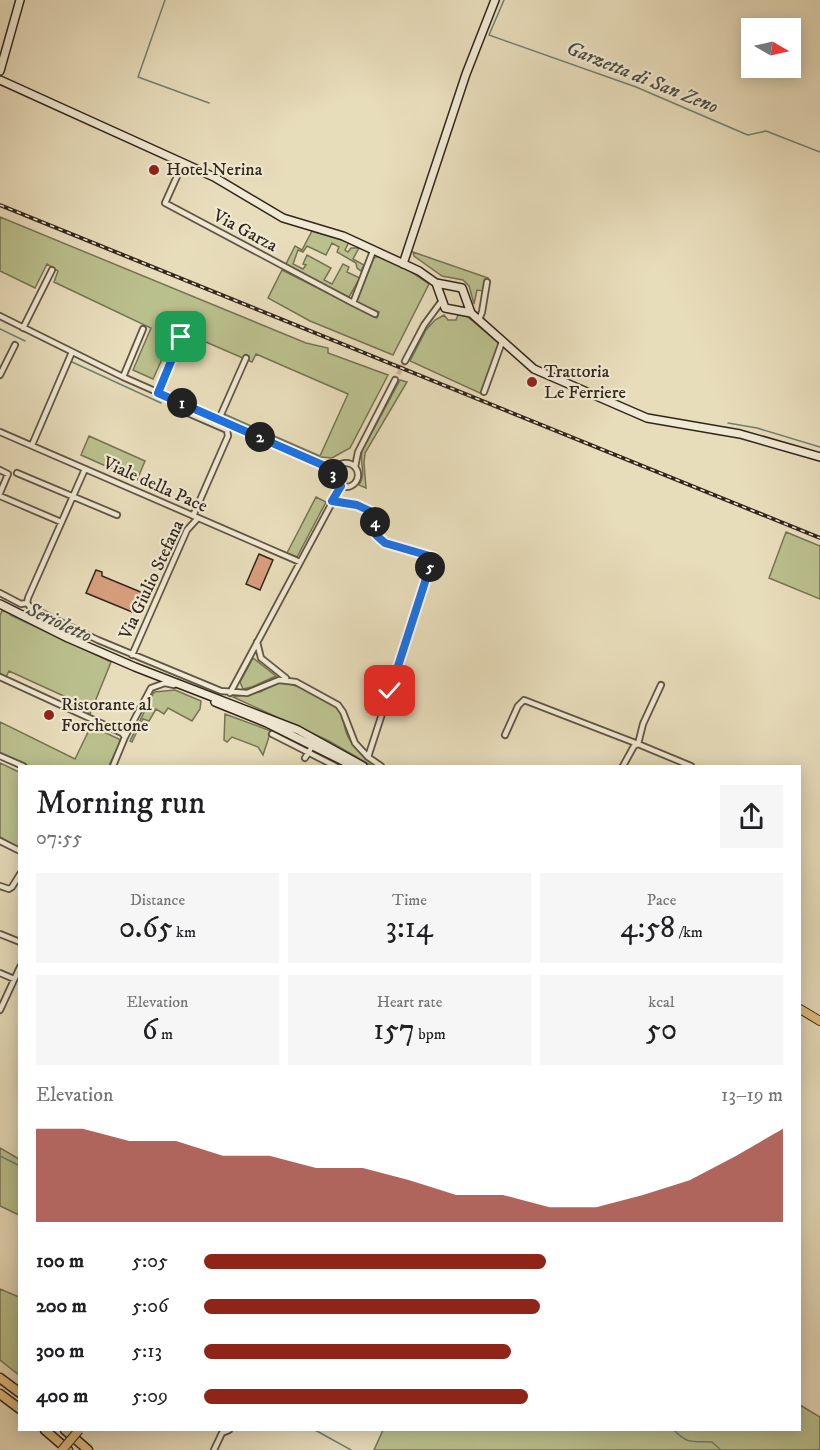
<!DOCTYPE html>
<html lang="en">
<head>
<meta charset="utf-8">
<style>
	:root { --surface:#fff; --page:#f6f6f6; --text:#202124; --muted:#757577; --accent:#8f2418 }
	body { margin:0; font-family:"IM FELL DW Pica",serif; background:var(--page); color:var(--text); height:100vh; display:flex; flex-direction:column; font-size:22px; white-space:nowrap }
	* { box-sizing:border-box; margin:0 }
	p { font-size:20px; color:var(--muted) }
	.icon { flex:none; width:33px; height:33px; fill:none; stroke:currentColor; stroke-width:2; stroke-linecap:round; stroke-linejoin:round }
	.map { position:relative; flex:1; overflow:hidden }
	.panel { position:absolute; left:18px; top:765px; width:783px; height:666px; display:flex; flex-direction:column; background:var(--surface); border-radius:0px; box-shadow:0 3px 15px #0003 }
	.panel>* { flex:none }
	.needle { width:39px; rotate:99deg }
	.fabs { position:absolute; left:741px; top:18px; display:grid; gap:12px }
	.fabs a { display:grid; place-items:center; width:60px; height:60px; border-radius:0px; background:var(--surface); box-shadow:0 3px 15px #0003; font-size:30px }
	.pin { position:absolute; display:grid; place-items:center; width:51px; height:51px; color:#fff; margin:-26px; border-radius:12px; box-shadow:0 3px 9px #0006 }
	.km { position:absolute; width:30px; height:30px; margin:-15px; border-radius:50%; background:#222; color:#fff; font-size:16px; line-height:30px; text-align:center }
	.round { display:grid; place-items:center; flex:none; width:63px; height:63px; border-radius:0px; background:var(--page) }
	.summary { display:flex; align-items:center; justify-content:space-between; height:102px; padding:0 18px }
	h1 { font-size:33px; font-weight:600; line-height:45px }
	.metrics { display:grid; grid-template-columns:repeat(3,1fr); gap:9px; height:102px; padding:6px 18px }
	.metrics div { display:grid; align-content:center; border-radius:0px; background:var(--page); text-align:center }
	.metrics b { font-size:30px; font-weight:600 }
	.metrics small { font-size:16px; font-weight:400 }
	.metrics p { font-size:16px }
	.chart { height:168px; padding:12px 18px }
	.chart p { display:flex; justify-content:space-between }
	.chart svg { width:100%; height:108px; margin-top:6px; fill:var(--accent); opacity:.7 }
	ul { padding:0 18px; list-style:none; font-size:20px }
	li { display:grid; grid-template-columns:96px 72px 1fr; align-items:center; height:45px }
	li i { height:15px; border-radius:8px; background:var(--accent) }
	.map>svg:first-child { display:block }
	.green { fill:#bac08d; stroke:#767354; stroke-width:1.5 }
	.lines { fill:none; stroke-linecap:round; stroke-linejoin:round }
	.stream { stroke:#6f8075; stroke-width:1.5 }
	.building { fill:#d89f7f; stroke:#32261c; stroke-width:1.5 }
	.street-tunnel { stroke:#c4b89b; stroke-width:4.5; stroke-dasharray:4.5 2; stroke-linecap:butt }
	.street-casing { stroke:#605444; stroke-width:8 }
	.secondary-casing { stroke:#32261c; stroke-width:10 }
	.primary-casing { stroke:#32261c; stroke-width:10 }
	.highway-casing { stroke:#32261c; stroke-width:11 }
	.street { stroke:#f0e9d3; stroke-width:4.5 }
	.secondary { stroke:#f0e9d3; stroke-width:7 }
	.primary { stroke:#e4be7e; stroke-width:8 }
	.highway { stroke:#e4be7e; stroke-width:8 }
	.rail-casing { stroke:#32261c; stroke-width:4 }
	.rail { stroke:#f0e9d3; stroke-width:1.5; stroke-dasharray:4.5; stroke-linecap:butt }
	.primary-bridge-casing { stroke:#32261c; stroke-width:10; stroke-linecap:butt }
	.primary-bridge { stroke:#e4be7e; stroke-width:8 }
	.route-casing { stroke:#fff; stroke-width:12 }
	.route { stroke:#1a73e8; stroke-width:8 }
	.poi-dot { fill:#8f2418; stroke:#f0e9d3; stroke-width:2 }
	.labels { text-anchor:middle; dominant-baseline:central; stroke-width:4.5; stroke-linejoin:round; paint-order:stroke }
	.poi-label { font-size:18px; fill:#32261c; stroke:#f0e9d3; text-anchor:start }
	.street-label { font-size:18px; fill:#32261c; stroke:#f0e9d3 }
	.water-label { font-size:20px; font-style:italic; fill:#4b4c41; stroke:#f0e9d3 }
</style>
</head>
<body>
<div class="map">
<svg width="820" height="1450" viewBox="0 0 820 1450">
	<rect width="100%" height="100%" fill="#e8ddbb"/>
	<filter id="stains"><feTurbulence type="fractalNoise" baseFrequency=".00333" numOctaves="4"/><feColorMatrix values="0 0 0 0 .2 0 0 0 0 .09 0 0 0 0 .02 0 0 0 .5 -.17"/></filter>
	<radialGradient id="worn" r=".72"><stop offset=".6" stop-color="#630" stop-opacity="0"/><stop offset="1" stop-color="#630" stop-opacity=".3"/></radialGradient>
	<path class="green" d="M 0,217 L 306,343 L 328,348 L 328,353 L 388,375 L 350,448 L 332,458 L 322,457 L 321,458 L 224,416 L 224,414 L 320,456 L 348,394 L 256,354 L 252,362 L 192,336 L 187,345 L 172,337 L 153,379 L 133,370 L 151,328 L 54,282 L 58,271 L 47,264 L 35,288 L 0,271 Z
		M 312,231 L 349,242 L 345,250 L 348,252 L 351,248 L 359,248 L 353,259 L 364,265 L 361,271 L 357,268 L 356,263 L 337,252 L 339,247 L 332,243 L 326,255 L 307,246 L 303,252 L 298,250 L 293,264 L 303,269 L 306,265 L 303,264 L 307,255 L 331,268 L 324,280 L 332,284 L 343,264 L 349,267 L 347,272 L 360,278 L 349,297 L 285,266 L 295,246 L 302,250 Z
		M 413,252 L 488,278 L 483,291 L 477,290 L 474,304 L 469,286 L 463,280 L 442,276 L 414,256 Z
		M 378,256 L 399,264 L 429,284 L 393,355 L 310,321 L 268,298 L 282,270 L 377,318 L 379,312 L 356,302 L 374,258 Z
		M 464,314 L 499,343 L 482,394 L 410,361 L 426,330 L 435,320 L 444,315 L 448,320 L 456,320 L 458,315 Z
		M 400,380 L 407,382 L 365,453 L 364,463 L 366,488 L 359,485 C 367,473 359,463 362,451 Z
		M 89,436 L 145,461 L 137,480 L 81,455 Z
		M 316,497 L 326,502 L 297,557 L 287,553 Z
		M 786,532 L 820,546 L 820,599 L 769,578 Z
		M 2,610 L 111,662 L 90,714 L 66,703 L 68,698 L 9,671 L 6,677 L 0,674 L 0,616 Z
		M 253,658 L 276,676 L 252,687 L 243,689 L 240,682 Z
		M 279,682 C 296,684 333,698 341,714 C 344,720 344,727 346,732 C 352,748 365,758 378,766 L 372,766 L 329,741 L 233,697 L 260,692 Z
		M 175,690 L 201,701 L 200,709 L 192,721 L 168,708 L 164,714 L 156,709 L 149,721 L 143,719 L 132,742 L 130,741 L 154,692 Z
		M 225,714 L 271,731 L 263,755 L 258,747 L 232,737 L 227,742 L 224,740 Z
		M 0,722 L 75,759 L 91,726 L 119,739 L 120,742 L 109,766 L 29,766 L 0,753 Z
		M 0,763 L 19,772 L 19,848 L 0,837 Z
		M 0,1148 L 19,1159 L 19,1215 L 0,1206 Z
		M 0,1289 L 19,1297 L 19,1375 L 0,1360 Z
		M 800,1405 L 820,1417 L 820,1450 L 374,1450 L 383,1430 L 800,1430 Z"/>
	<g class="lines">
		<path class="stream" d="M 165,0 L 138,77 L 209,103
			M 504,0 L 489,35 L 636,87 L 743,133 L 748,135 L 766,131 L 820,152
			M 0,329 L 25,341
			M 72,362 L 161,403
			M 728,423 L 757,428 L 820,447
			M 10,615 L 58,637
			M 73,644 L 97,655
			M 0,1156 L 20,1166
			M 315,1430 L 351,1450
			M 674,1430 C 688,1445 693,1441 712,1442 L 721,1450"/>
	</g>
	<path class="building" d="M 259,554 L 273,560 L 260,590 L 246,584 Z
		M 96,570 L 102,572 L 102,576 L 143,593 L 137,614 L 86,593 Z"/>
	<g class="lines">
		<path class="street-tunnel" d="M 395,380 L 405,361"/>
		<defs>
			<path id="street" d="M 183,163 L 165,203 L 353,303 L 373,251
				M 353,303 L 375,314
				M 0,316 L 123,377 L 335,470
				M 479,320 L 482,312 L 487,282
				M 23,328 L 52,270
				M 405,361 L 424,325 L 441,302
				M 0,375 L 15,345
				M 123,377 L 143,329
				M 484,392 L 502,342
				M 158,393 L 181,337
				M 174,407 L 227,430 L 228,436 L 193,516
				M 219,419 L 246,358
				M 0,432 L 300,562
				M 32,445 L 72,352
				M334 475a12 12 0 1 1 24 0a12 12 0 1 1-24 0Z
				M 355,467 L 358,452 L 395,380
				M 0,470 L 8,474 L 0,493
				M 17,473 L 117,515
				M 0,496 L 61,522
				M 332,501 L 357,505 L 374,513 L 376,535 L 391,546 L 433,557 L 368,757
				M 0,593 L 21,604 L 27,603 L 30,607 L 98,640 L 221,691 L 247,693 L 279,680 L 296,682 L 338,705 L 343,712 L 355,743 L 368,757 L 381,766
				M 27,603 L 28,598 L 85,469
				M 257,642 L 261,658 L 286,678
				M 132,655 L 187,530 L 198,518
				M 0,677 L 122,733 L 125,737
				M 230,693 L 341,486
				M 272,734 L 335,766
				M 505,735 L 518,706 L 524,700 L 638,744 L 643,724 L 661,685
				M 0,756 L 23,766
				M 305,758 L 310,750
				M 113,766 L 125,737 L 151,688 L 165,683 L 174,685
				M 623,766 L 634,746 L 638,744 L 691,766
				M 0,841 L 20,851
				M 0,886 L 9,889 L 12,887 L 20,874
				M 0,934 L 20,942
				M 0,973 L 14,979
				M 0,1010 L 20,967
				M 214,1450 L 222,1433 L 229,1430"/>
			<path id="secondary" d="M 0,71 L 20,0
				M 0,80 L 214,177 L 283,218 L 343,236 L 419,271 L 436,283 L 445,308 L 471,313
				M 403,264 L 466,74 L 495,0
				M 436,283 L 462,288 L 471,313 L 534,369 L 647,418 L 740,434 L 820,457
				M 0,604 L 68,638 L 135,667 L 298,730 L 363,766
				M 215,702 L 267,723 L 353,766"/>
			<path id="primary" d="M 800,1009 L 820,1021"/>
			<path id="highway" d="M 0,1378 L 20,1393
				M 0,1394 L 20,1409
				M 45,1430 L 68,1450
				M 65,1430 L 88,1450"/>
		</defs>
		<use href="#street" class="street-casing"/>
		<use href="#secondary" class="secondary-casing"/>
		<use href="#primary" class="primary-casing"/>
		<use href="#highway" class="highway-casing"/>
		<use href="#street" class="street"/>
		<use href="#secondary" class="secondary"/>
		<use href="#primary" class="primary"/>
		<use href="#highway" class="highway"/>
		<defs>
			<path id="rail" d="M 0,205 L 820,538"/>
		</defs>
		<use href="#rail" class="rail-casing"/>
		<use href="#rail" class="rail"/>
		<defs>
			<path id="primary-bridge" d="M 62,1450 L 79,1430"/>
		</defs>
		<use href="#primary-bridge" class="primary-bridge-casing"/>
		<use href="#primary-bridge" class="primary-bridge"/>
	</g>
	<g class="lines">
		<defs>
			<path id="route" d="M 181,337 L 158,393 L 334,470 L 334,479 L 341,486 L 332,501 L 357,505 L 374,513 L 376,535 L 385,543 L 433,557 L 390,691"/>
		</defs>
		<use href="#route" class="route-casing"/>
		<use href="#route" class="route"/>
	</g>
	<g class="poi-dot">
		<circle cx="154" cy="170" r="6"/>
		<circle cx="532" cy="382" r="6"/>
		<circle cx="49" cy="715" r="6"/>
	</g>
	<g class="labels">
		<g class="poi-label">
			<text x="166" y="170">Hotel Nerina</text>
			<text x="544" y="372">Trattoria<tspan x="544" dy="21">Le Ferriere</tspan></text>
			<text x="61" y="705">Ristorante al<tspan x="61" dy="21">Forchettone</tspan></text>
		</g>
		<g class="street-label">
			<text transform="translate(245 231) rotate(28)">Via Garza</text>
			<text transform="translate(155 485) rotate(24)">Viale della Pace</text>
			<text transform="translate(152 580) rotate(-65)">Via Giulio Stefana</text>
		</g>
		<g class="water-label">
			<text transform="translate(642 78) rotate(22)">Garzetta di San Zeno</text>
			<text transform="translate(59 623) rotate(25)">Serioletto</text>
		</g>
	</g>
	<rect width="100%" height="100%" filter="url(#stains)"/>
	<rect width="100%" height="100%" fill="url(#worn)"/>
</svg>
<div class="fabs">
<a><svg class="needle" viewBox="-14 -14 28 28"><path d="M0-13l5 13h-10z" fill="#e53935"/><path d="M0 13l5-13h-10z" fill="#757577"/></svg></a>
</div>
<div class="pin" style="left:181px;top:337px;background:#1e9e55"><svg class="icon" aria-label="arrive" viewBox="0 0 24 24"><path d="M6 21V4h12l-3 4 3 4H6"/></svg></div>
<div class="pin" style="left:390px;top:691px;background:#d93025"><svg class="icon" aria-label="check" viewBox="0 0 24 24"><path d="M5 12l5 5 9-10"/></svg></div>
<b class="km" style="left:182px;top:403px">1</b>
<b class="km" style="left:260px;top:437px">2</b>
<b class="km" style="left:333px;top:474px">3</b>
<b class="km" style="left:375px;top:522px">4</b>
<b class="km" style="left:430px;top:567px">5</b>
<section class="panel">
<div class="summary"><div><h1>Morning run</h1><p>07:55</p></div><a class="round"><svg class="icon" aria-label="share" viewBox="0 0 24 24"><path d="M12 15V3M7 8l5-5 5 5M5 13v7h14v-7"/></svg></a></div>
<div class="metrics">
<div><p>Distance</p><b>0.65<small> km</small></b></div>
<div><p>Time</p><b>3:14</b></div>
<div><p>Pace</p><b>4:58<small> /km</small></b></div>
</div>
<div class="metrics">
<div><p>Elevation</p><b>6<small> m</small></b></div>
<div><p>Heart rate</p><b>157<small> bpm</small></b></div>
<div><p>kcal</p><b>50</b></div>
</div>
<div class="chart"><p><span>Elevation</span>13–19 m</p>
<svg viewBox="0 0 160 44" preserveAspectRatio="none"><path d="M0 44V6L10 6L20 11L30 11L40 17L50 17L60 22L70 22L80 27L90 33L100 33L110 38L120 38L130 33L140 27L150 17L160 6V44z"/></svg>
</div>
<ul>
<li><b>100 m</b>5:05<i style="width:59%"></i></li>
<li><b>200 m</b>5:06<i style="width:58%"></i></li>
<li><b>300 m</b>5:13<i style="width:53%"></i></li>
<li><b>400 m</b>5:09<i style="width:56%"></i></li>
</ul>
</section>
</div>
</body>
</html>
